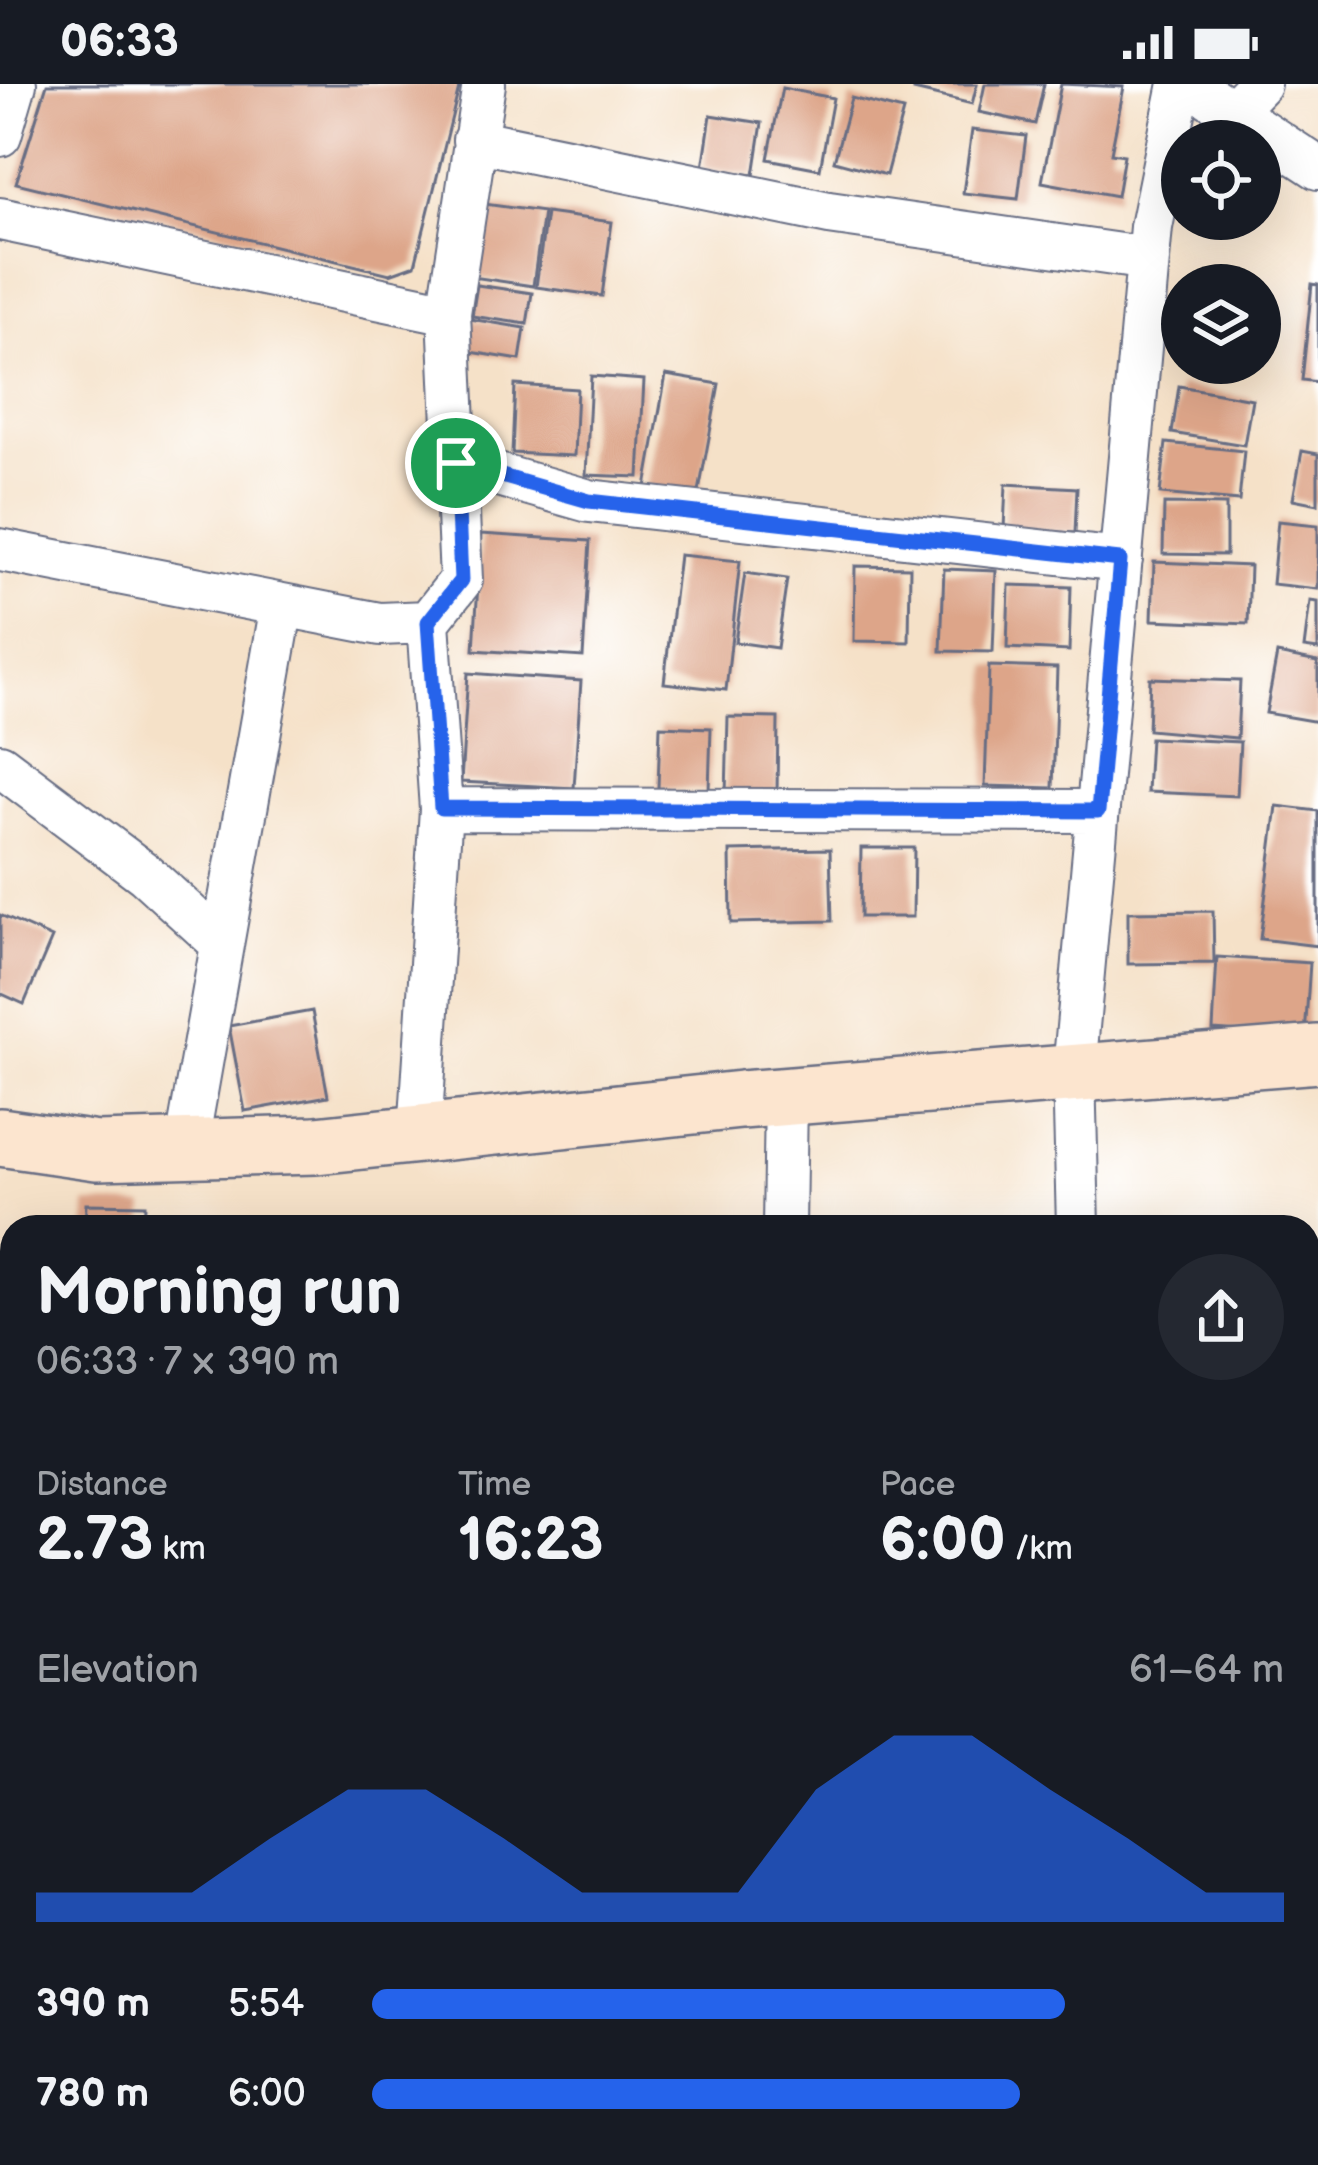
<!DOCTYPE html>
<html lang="en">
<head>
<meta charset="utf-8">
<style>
	:root { --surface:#171b24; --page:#242831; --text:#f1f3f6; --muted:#9ea1a6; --accent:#2563eb }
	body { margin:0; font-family:"Balsamiq Sans",sans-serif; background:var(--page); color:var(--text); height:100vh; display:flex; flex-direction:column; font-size:45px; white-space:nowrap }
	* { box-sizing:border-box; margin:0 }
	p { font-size:39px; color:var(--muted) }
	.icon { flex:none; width:66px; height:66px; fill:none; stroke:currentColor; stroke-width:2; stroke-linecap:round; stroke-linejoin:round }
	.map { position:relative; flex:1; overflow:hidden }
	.drawer { position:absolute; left:0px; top:1131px; width:1320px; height:951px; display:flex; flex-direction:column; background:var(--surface); border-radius:36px 36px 0 0; box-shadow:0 12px 48px #0002 }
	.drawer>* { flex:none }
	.controls { position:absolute; left:1161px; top:36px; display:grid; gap:24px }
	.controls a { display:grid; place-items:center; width:120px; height:120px; border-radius:50%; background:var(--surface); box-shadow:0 12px 48px #0002; font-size:60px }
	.pin { position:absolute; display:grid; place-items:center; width:102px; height:102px; color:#fff; margin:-51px; border:6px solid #fff; border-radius:50%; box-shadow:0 3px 12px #0007 }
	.round { display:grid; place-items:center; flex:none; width:126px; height:126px; border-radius:63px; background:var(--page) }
	.headline { display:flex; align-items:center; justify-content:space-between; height:204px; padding:0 36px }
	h1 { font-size:66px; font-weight:600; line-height:90px }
	.figures { display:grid; grid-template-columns:repeat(3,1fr); gap:18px; height:204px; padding:12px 36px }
	.figures div { display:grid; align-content:center }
	.figures b { font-size:60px; font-weight:600 }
	.figures small { font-size:33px; font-weight:400 }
	.figures p { font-size:33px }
	.chart { height:336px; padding:24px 36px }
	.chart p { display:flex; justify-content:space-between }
	.chart svg { width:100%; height:216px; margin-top:12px; fill:var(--accent); opacity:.7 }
	ul { padding:0 36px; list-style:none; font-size:39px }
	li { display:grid; grid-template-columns:192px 144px 1fr; align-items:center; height:90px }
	li i { height:30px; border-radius:15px; background:var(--accent) }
	.status { display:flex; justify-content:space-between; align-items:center; height:84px; padding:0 60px; background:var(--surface); direction:ltr }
	.status svg { height:33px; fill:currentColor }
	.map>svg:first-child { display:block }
	.park { fill:url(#park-dots); stroke:#487e78; stroke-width:3 }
	.building { fill:#dda589 }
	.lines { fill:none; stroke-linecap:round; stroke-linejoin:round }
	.street-casing { stroke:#676d83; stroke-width:46 }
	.secondary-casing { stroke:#676d83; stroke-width:62 }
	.street { stroke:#fff; stroke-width:42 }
	.secondary { stroke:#fce5cf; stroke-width:57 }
	.route-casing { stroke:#fff; stroke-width:24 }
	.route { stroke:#2563eb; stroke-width:15 }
</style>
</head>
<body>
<div class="status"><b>06:33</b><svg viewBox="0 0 49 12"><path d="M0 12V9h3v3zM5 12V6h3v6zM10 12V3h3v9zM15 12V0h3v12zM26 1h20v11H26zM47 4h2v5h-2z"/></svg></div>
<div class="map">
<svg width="1318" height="2081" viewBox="0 0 1318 2081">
	<defs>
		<pattern id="park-dots" width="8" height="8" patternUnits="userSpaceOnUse" patternTransform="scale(3)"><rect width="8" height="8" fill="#76cc91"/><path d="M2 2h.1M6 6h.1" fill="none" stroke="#60a67a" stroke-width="1.8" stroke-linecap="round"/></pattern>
	</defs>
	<rect width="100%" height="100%" fill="#fff"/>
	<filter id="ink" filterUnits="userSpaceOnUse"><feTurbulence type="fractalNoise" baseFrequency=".00833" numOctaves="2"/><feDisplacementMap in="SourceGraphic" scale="24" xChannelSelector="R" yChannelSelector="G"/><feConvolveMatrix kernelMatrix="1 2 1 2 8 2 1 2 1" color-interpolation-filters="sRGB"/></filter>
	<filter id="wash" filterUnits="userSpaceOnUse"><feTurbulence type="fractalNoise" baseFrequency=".004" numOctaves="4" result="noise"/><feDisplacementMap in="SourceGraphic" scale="48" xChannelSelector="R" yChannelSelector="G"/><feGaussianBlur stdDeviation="2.7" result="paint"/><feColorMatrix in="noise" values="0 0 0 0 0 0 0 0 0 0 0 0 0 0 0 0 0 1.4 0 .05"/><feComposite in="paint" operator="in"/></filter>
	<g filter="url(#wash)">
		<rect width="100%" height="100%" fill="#f5e1c8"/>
		<path class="park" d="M 0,1944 L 12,1949 L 12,2070 L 332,2070 L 361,2081 L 0,2081 Z"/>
		<g id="blocks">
			<path class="building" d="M 47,0 L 460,0 L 415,181 L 390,190 L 16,99 Z
				M 915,0 L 977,0 L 972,20 L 914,6 Z
				M 985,0 L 1044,0 L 1035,40 L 979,28 Z
				M 1061,0 L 1124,3 L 1111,69 L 1124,71 L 1117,112 L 1042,98 Z
				M 782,4 L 833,14 L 820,85 L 768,75 Z
				M 851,14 L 903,27 L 886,91 L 834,77 Z
				M 711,31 L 762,39 L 754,91 L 703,84 Z
				M 972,46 L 1026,52 L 1018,115 L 963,109 Z
				M 477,119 L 543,128 L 533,202 L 466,192 Z
				M 546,129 L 612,138 L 602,212 L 536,203 Z
				M 1312,200 L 1318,201 L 1318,298 L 1302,296 Z
				M 477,201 L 532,209 L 527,240 L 472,232 Z
				M 470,235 L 525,244 L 520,276 L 465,267 Z
				M 666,291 L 719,300 L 698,413 L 646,403 Z
				M 591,292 L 644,296 L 639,393 L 586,391 Z
				M 515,301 L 577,305 L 574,372 L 512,369 Z
				M 1179,302 L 1252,315 L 1244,361 L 1172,349 Z
				M 1166,359 L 1244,367 L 1239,417 L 1160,410 Z
				M 1302,367 L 1318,370 L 1318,420 L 1293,415 Z
				M 1006,400 L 1077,404 L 1075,449 L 1004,445 Z
				M 1164,420 L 1226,421 L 1226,471 L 1163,470 Z
				M 1278,437 L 1318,441 L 1318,505 L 1272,500 Z
				M 481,450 L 590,457 L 583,573 L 474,566 Z
				M 679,471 L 740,477 L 726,606 L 664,599 Z
				M 1154,478 L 1250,482 L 1248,540 L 1152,536 Z
				M 855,482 L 910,483 L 909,558 L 854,557 Z
				M 944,485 L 996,487 L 993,568 L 941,567 Z
				M 745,489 L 787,495 L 777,564 L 735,558 Z
				M 1009,501 L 1071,503 L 1069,567 L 1007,564 Z
				M 1310,517 L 1318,518 L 1318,566 L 1304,564 Z
				M 1277,570 L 1318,578 L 1318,638 L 1266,629 Z
				M 989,582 L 1057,584 L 1053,704 L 985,702 Z
				M 468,589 L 581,597 L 574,704 L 461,698 Z
				M 1150,594 L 1240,597 L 1237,654 L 1148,646 Z
				M 728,633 L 778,634 L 777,712 L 726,712 Z
				M 660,642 L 711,644 L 709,706 L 658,704 Z
				M 1150,654 L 1240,658 L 1237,712 L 1147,708 Z
				M 1277,722 L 1318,727 L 1318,862 L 1260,855 Z
				M 861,764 L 914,764 L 913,833 L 860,833 Z
				M 830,765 L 832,837 L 731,839 L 730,767 Z
				M 1213,827 L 1214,879 L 1128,880 L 1128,828 Z
				M 0,831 L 52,854 L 24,920 L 0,909 Z
				M 1217,873 L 1310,879 L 1305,952 L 1213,946 Z
				M 312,927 L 328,1012 L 245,1027 L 229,942 Z
				M 86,1120 L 145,1121 L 144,1143 L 85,1143 Z
				M 1308,1546 L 1318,1548 L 1318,1627 L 1308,1625 Z
				M 7,1631 L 12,1633 L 12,1718 L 0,1714 L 0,1649 Z
				M 1308,1689 L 1318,1692 L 1314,1769 L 1308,1768 Z
				M 1308,1832 L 1318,1834 L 1310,1884 L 1308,1884 Z"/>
		</g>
	</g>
	<g filter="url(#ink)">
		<use href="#blocks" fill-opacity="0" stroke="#676d83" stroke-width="3"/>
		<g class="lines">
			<defs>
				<path id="street" d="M 1190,0 L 1318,84
					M 1232,28 L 1259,0
					M 0,51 L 15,0
					M 474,56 L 829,129 L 1148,175
					M 0,135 L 449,229
					M 456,379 L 589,417 L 1121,476
					M 0,466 L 380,540 L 428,538 L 461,496 L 449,229 L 484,0
					M 0,681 L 145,790 L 222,860
					M 441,725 L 1098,727
					M 420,1050 L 441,725 L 428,538
					M 186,1065 L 282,521
					M 784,1143 L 786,1012
					M 1078,1143 L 1074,987 L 1151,143 L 1180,0
					M 1308,1236 L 1318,1237
					M 0,1306 L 12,1309
					M 1308,1500 L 1318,1502
					M 0,1585 L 12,1590
					M 1308,1782 L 1318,1784
					M 1215,2070 L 1244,2081
					M 500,2081 L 504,2070
					M 842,2081 L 845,2070"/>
				<path id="secondary" d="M 0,1053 L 97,1067 L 316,1061 L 741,1016 L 1318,970
					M 0,1900 L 12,1905
					M 432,2070 L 460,2081"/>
			</defs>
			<use href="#street" class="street-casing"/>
			<use href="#secondary" class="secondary-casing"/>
			<use href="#street" class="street"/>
			<use href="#secondary" class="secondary"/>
		</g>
	</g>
	<g class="lines" filter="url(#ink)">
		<defs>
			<path id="route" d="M 456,379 L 589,417 L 1120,476 L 1098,727 L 441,724 L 428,538 L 461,496 Z"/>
		</defs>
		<use href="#route" class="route-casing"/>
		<use href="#route" class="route"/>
	</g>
</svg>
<div class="controls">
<a><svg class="icon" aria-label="locate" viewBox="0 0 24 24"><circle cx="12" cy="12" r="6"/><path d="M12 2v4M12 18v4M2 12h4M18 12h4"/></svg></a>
<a><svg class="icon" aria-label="layers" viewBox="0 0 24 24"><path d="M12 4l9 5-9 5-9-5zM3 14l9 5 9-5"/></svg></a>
</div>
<div class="pin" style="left:456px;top:379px;background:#1e9e55"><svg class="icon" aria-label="arrive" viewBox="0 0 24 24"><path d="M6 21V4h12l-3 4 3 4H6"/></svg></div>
<section class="drawer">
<div class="headline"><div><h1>Morning run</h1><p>06:33 · 7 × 390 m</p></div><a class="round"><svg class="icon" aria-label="share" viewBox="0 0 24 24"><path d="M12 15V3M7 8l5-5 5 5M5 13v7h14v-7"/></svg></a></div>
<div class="figures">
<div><p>Distance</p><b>2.73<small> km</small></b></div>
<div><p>Time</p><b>16:23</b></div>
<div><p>Pace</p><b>6:00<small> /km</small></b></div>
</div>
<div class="chart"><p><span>Elevation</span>61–64 m</p>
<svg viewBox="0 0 160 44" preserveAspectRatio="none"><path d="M0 44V38L10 38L20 38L30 27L40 17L50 17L60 27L70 38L80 38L90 38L100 17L110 6L120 6L130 17L140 27L150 38L160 38V44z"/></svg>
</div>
<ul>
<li><b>390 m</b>5:54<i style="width:76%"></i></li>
<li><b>780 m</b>6:00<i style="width:71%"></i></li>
</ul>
</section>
</div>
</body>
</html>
